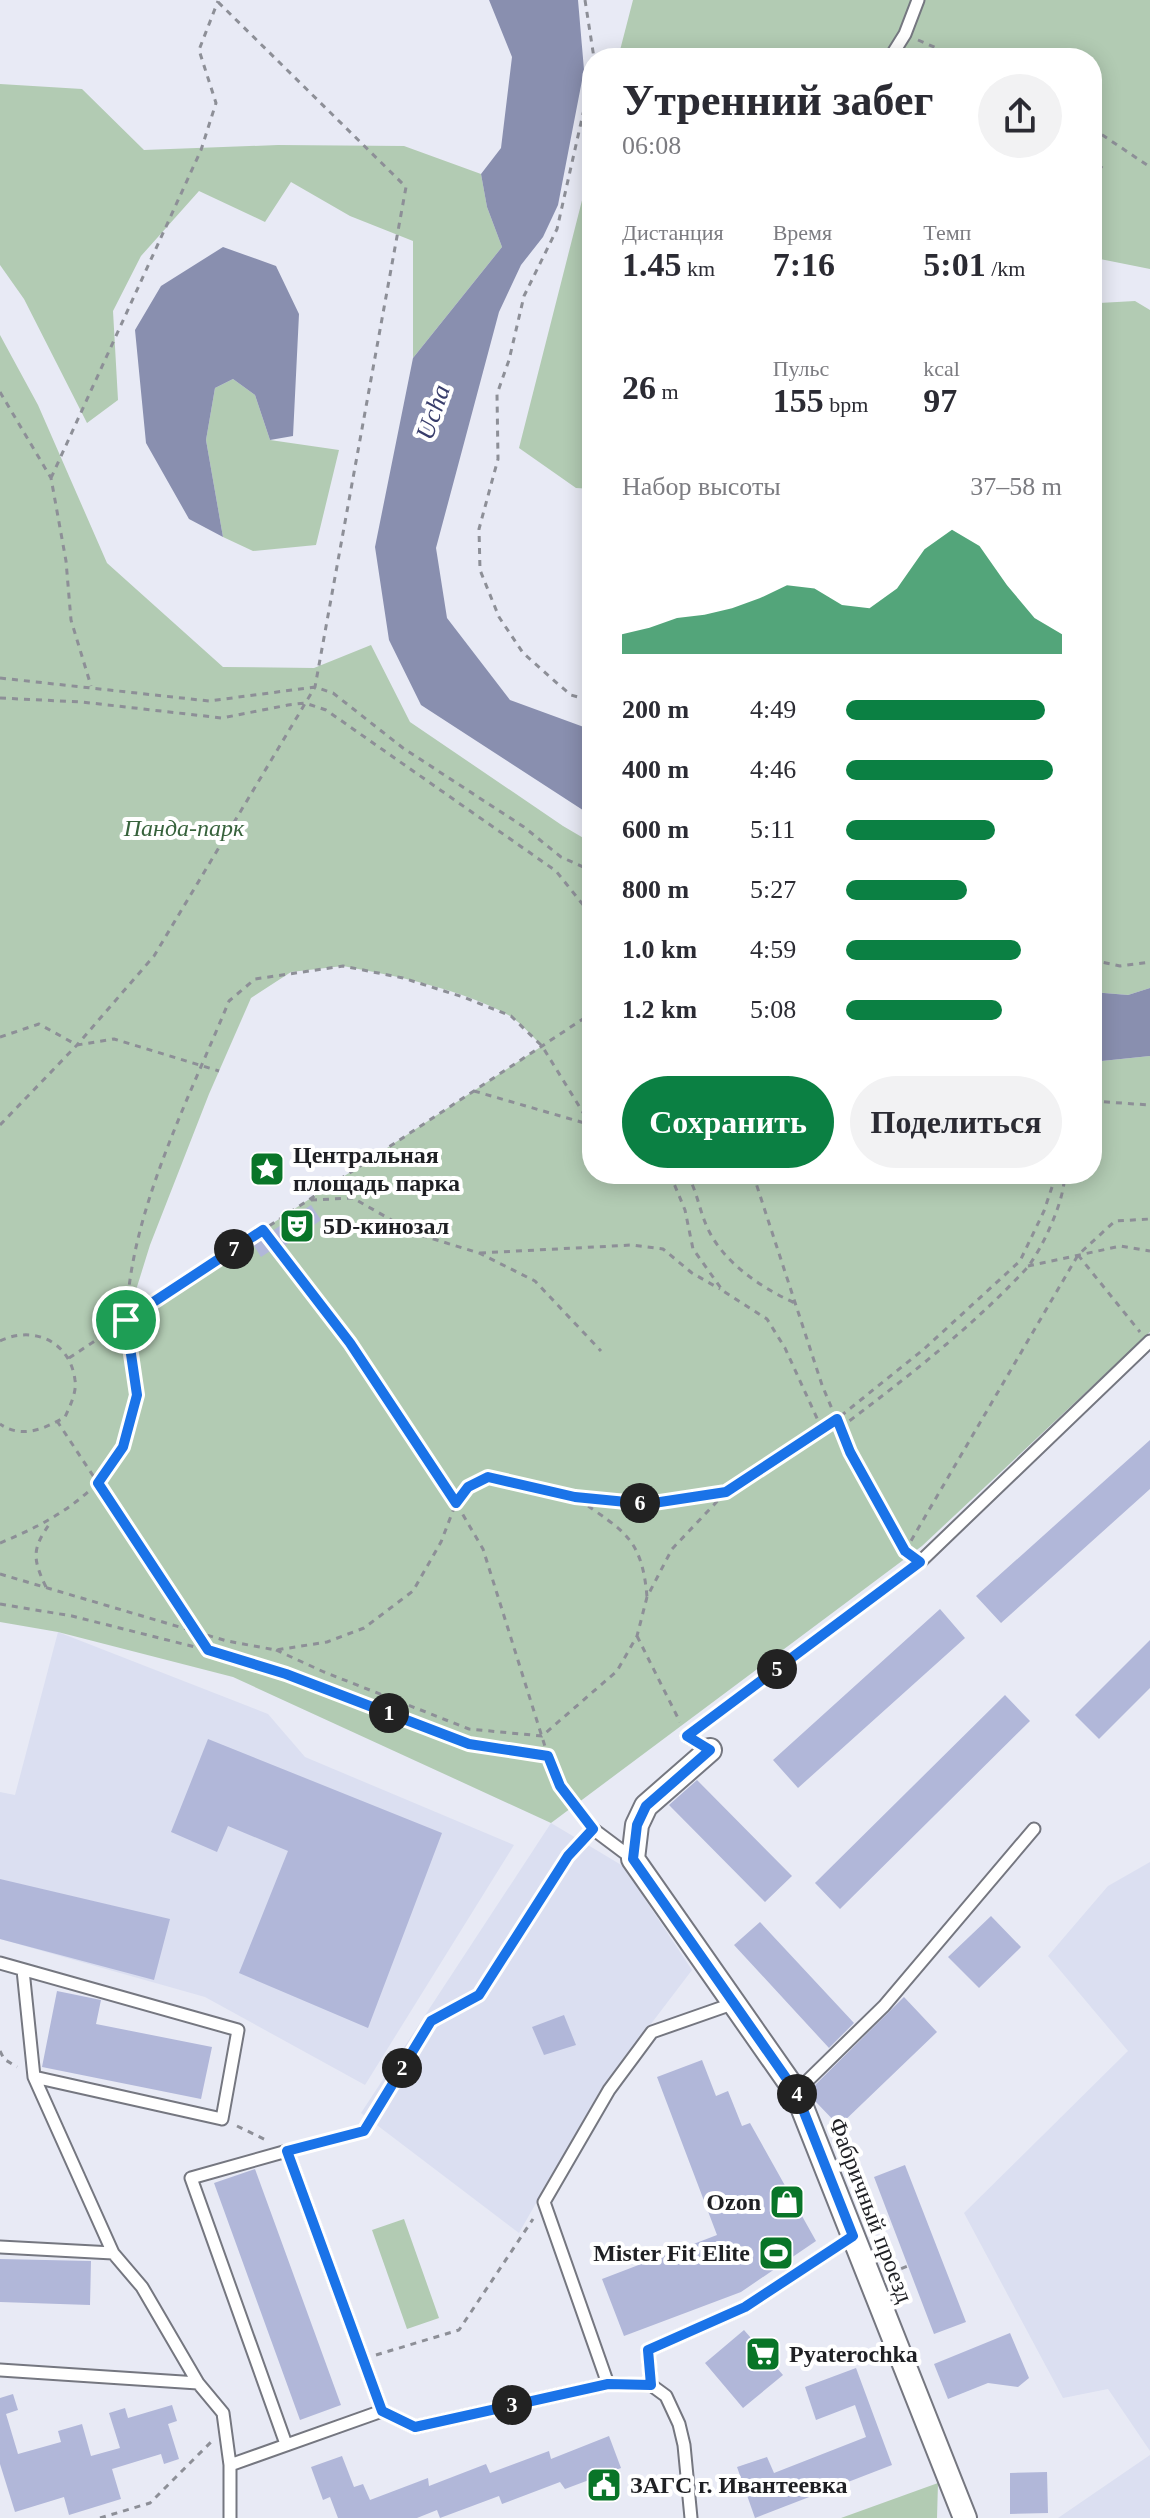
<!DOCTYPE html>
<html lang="ru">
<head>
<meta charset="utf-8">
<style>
	:root { --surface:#fff; --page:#f2f2f3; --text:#2b2b33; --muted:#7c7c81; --accent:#0b8043 }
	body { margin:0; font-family:"Times New Roman",serif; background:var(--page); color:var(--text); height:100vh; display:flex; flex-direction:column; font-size:30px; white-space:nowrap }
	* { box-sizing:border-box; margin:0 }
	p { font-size:26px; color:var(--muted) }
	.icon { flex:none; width:44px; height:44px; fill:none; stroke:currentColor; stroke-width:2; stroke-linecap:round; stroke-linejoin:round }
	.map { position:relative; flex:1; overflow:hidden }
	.drawer { position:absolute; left:582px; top:48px; width:520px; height:1136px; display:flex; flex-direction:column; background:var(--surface); border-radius:32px; box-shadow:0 4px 20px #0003 }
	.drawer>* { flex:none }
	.pin { position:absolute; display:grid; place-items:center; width:68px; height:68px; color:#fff; margin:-34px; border:4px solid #fff; border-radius:50%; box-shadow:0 2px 8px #0007 }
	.km { position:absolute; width:40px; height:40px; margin:-20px; border-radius:50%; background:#222; color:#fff; font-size:22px; line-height:40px; text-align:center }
	.round { display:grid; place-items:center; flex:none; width:84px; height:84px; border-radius:42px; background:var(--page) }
	.headline { display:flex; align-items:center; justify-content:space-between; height:136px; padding:0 40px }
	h1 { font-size:44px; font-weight:600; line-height:60px }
	.figures { display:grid; grid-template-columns:repeat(3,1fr); gap:12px; height:136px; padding:8px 40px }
	.figures div { display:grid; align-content:center }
	.figures b { font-size:34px; font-weight:600 }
	.figures small { font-size:22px; font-weight:400 }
	.figures p { font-size:22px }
	.chart { height:224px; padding:16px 40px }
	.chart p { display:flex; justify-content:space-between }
	.chart svg { width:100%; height:144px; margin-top:8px; fill:var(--accent); opacity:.7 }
	.action { display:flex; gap:16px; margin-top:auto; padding:16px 40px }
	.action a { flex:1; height:92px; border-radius:48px; background:var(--accent); color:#fff; font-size:32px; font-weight:600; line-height:92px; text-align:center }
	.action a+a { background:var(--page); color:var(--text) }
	ul { padding:0 40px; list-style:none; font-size:26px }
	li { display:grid; grid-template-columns:128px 96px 1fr; align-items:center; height:60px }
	li i { height:20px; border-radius:10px; background:var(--accent) }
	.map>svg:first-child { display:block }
	.built { fill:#dbdff1 }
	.green { fill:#b2cbb3; fill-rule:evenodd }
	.water { fill:#898faf }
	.building { fill:#b1b7d9 }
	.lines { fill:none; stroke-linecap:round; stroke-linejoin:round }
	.service-casing { stroke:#757780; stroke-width:15 }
	.minor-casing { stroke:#757780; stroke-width:26 }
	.path { stroke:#8d8f97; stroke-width:3; stroke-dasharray:6 6; stroke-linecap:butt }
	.service { stroke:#fff; stroke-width:11 }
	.minor { stroke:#fff; stroke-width:22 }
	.route-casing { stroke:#fff; stroke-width:16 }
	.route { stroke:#1a73e8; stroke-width:10 }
	.labels { text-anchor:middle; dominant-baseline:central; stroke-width:8; stroke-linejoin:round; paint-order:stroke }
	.park-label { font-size:24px; font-style:italic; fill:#37623c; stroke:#fff }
	.poi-label { font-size:24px; font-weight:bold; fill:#1f2024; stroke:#fff; text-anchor:start }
	.street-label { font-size:24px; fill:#1f2024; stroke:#fff }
	.water-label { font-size:26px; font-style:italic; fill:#383d6b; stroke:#fff }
</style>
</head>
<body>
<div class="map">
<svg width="1150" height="2518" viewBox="0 0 1150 2518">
	<rect width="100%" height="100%" fill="#e8eaf5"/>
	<path class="built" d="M 58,1632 L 268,1714 L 305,1757 L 514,1845 L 365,2085 L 205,1997 L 0,1939 L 0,1792 L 15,1795 Z
		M 551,1823 L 623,1866 L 692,1970 L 600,2091 L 519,2233 L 361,2113 Z
		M 1150,1862 L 1150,2451 L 1108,2389 L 1063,2398 L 964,2213 L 1128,2051 L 1048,1956 L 1108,1886 Z
		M 1150,2455 L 1150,2518 L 1058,2518 Z"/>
	<path class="green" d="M 633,0 L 1150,0 L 1150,269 L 1100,259 L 1092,262 L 1092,58 L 618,58 Z
		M 0,84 L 82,89 L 144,150 L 278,145 L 404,146 L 481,174 L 487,207 L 502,247 L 413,358 L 413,241 L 350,216 L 291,182 L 265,222 L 199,191 L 141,256 L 113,311 L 118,400 L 87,423 L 24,299 L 0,265 Z
		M 592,161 L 592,489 L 576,488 L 519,448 Z
		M 1092,296 L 1099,303 L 1135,301 L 1150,310 L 1150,988 L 1128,995 L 1092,992 Z
		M 0,335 L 38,405 L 107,563 L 223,667 L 314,668 L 371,645 L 410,722 L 563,826 L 592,843 L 592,1174 L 1092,1174 L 1092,1062 L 1150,1056 L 1150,1332 L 922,1546 L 551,1823 L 233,1677 L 58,1632 L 0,1622 ZM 343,966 C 396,976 462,989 510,1016 C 521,1023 532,1036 542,1046 L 127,1319 L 150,1245 L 209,1094 L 251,998 L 291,972 Z
		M 233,379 L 255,395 L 270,440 L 339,450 L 316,545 L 253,551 L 223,537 L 206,440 L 215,388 Z
		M 404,2219 L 439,2318 L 407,2329 L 372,2230 Z
		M 938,2483 L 937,2518 L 841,2518 Z"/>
	<path class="water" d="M 489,0 L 578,0 L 584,70 L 558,205 L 543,237 L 521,265 L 499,312 L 436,548 L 447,618 L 510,700 L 592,730 L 592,816 L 421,705 L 389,640 L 375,547 L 413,358 L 502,247 L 487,207 L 481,174 L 501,148 L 512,57 Z
		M 223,247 L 276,266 L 299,314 L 293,436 L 270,440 L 255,395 L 233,379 L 215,388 L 206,440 L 223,537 L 189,519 L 146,443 L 135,330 L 161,286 Z
		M 1150,988 L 1150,1056 L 1092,1062 L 1092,992 L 1128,995 Z"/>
	<path class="building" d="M 311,1205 L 321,1220 L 283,1247 L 281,1244 L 261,1257 L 253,1244 Z
		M 1150,1440 L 1150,1489 L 1001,1623 L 976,1596 Z
		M 940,1609 L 965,1638 L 798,1788 L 773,1760 Z
		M 1150,1640 L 1150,1688 L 1099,1739 L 1075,1715 Z
		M 1005,1695 L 1030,1721 L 840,1909 L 815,1883 Z
		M 208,1739 L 442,1833 L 368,2028 L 239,1973 L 288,1851 L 228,1826 L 217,1852 L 171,1832 Z
		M 697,1780 L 792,1876 L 765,1902 L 669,1805 Z
		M 0,1879 L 170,1919 L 154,1980 L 0,1939 Z
		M 991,1916 L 1021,1947 L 979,1988 L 948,1957 Z
		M 760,1922 L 854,2023 L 829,2048 L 734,1945 Z
		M 57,1991 L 101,2000 L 96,2024 L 212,2047 L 201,2099 L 42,2067 Z
		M 904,1997 L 937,2032 L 839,2126 L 815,2101 L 810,2090 Z
		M 564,2015 L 576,2045 L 544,2055 L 532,2027 Z
		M 702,2060 L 716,2096 L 728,2091 L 742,2126 L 750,2123 L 816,2241 L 741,2292 L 624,2336 L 602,2279 L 717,2235 L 657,2077 Z
		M 905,2165 L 966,2322 L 934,2334 L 874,2177 Z
		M 255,2169 L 341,2405 L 300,2420 L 214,2183 Z
		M 0,2259 L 91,2261 L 90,2305 L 0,2302 Z
		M 744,2330 L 783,2375 L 743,2408 L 705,2363 Z
		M 1010,2333 L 1029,2378 L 1018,2387 L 988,2383 L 948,2399 L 934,2364 Z
		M 856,2368 L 892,2465 L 755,2518 L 737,2467 L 767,2457 L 774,2473 L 866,2437 L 855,2405 L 816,2420 L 805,2387 Z
		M 13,2394 L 18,2410 L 6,2414 L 18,2454 L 61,2442 L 58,2431 L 82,2424 L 91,2456 L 120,2448 L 109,2413 L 125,2408 L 128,2418 L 172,2405 L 177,2421 L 168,2424 L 179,2459 L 164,2464 L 161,2454 L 112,2469 L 121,2499 L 69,2515 L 64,2497 L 15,2512 L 0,2464 L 0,2398 Z
		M 609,2436 L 621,2468 L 565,2489 L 560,2482 L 502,2504 L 499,2496 L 440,2518 L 437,2510 L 417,2518 L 338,2518 L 330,2497 L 323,2500 L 311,2467 L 342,2456 L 354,2487 L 363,2484 L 370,2500 L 428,2478 L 429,2486 L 486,2464 L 490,2473 L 549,2451 L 551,2459 Z
		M 1047,2472 L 1048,2513 L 1010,2514 L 1010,2473 Z"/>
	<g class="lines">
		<defs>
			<path id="service" d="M 890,58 L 905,34 L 918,0
				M 710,1750 L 687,1736 L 920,1562 L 1150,1341
				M 593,1829 L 633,1859
				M 0,1963 L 238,2030 L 222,2119 L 34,2077
				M 23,1970 L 34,2077 L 113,2253
				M 796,2092 L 884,2006 L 1034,1829
				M 0,2247 L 113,2253 L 142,2287 L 198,2383 L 223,2413 L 230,2465
				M 0,2370 L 198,2383
				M 608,2384 L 544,2202 L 609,2090 L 652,2032 L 732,2004
				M 651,2385 L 648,2350 L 745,2307 L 853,2236
				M 286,2444 L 191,2178 L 287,2151 L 382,2411
				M 230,2518 L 230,2465 L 382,2411 L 415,2427 L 608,2384 L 651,2385 L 666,2396 L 679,2424 L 684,2445 L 691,2518"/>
			<path id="minor" d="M 710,1750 L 646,1806 L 637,1825 L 633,1859 L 796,2092 L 965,2518"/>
		</defs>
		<use href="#service" class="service-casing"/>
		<use href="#minor" class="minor-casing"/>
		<path class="path" d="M 585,0 L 594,58
			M 918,40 L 959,58
			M 592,74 L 557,229 L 524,296 L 509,360 L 497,394 L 498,459 L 479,529 L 480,570 L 499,617 L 523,653 L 558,684 L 571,695 L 592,701
			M 1092,128 L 1150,167
			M 1092,181 L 1104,163
			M 0,392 L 51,478 L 66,561 L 71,620 L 91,686
			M 51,478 L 201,150 L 216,103 L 199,50 L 218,1
			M 0,678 L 209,701 L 315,687 L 333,693 L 403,748 L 524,827 L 561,857 L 592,871
			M 0,698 L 82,702 L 222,718 L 288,705 L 305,703 L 326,710 L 556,871 L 592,916
			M 1092,960 L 1120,966 L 1150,962
			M 0,1037 L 39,1024 L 77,1045 L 114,1039 L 219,1071
			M 474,1091 L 588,1124
			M 1092,1101 L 1150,1105
			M 0,1125 L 77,1045 L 154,956 L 315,687 L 406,187 L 216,0
			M 670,1174 L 685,1210 L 693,1249 L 723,1291 L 767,1319 L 785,1348 L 821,1427
			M 687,1174 C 697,1191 699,1209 707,1227 C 723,1263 763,1289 797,1304
			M 753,1174 L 822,1385 L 850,1452 L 908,1554
			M 311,1200 L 353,1198 L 414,1233 L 479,1253 L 535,1281 L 601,1351
			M 263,1230 L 350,1343 L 456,1503 L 483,1549 L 548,1756 L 560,1786 L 583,1817
			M 480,1253 L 632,1245 L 663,1249 L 692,1273 L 720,1289
			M 1078,1255 L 1140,1332
			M 1028,1266 L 1121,1246 L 1150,1251
			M 0,1341 C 33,1325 70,1341 75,1380 C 77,1392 70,1406 65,1417 C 44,1429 22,1439 0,1424
			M 69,1358 L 592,1013
			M 57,1421 L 208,1650 L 286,1674 L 469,1744 L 548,1756
			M 840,1428 C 905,1379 970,1329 1026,1269 C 1041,1252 1067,1196 1064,1174
			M 578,1499 C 623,1531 642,1537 647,1597
			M 0,1543 C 49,1523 96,1497 122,1449 C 150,1397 121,1342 129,1287 C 141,1191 192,1091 229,1001 L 255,979 L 343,966 L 403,978 L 463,997 L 511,1016 L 542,1046 L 592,1127
			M 905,1551 L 1078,1255 L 1115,1221 L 1150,1219
			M 0,1574 L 227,1641 L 276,1650 L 327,1642 L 364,1628 L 413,1591 L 441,1542 L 456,1503 L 468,1487 L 488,1477 L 575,1497 L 647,1504 L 725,1492
			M 46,1587 C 32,1558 32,1548 51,1522
			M 0,1604 L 72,1616 L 207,1650
			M 637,1636 L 680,1722
			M 276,1650 L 324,1672 L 469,1729 L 542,1736 L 617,1671 L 637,1636 L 647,1597 L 672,1549 L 726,1492 L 837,1419 L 924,1349 L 1020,1261 L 1044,1211 L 1054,1181 L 1053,1174
			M 0,2051 L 4,2059 L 17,2067
			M 237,2126 L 266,2140
			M 302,2147 L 364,2131 L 431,2021 L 479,1995 L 568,1856 L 584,1838
			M 890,2273 L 908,2266
			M 376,2355 L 459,2330 L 533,2219
			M 100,2518 L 150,2503 L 212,2441"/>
		<use href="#service" class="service"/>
		<use href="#minor" class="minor"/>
	</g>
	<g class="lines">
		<defs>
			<path id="route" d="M 263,1230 L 350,1343 L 456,1503 L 468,1487 L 488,1477 L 575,1497 L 647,1504 L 726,1492 L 837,1419 L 850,1452 L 905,1551 L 920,1562 L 687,1736 L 710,1750 L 646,1806 L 637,1825 L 633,1859 L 796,2092 L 853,2236 L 745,2307 L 648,2350 L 651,2385 L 608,2384 L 415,2427 L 382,2411 L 287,2151 L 364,2131 L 431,2021 L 479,1995 L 568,1856 L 593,1829 L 560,1786 L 548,1756 L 469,1744 L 286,1674 L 208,1650 L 98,1483 L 123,1447 L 137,1395 L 126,1320 Z"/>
		</defs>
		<use href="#route" class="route-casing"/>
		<use href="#route" class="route"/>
	</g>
	<defs>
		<symbol id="sight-square" viewBox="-11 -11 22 22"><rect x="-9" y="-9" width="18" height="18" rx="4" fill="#097528" stroke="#fff"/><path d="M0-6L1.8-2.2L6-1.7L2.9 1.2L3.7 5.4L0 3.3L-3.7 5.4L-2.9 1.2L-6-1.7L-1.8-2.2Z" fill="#fff"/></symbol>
		<symbol id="theatre-square" viewBox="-11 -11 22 22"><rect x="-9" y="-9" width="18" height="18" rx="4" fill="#097528" stroke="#fff"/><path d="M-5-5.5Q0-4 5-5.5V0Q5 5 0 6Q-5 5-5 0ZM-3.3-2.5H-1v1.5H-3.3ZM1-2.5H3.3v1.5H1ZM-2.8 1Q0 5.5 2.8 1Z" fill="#fff"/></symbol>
		<symbol id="shop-square" viewBox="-11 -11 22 22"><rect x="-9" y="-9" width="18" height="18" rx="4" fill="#097528" stroke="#fff"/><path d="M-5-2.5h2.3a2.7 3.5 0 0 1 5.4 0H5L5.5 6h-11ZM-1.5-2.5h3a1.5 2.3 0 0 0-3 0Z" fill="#fff"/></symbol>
		<symbol id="stadium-square" viewBox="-11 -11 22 22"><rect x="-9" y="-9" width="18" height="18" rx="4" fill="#097528" stroke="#fff"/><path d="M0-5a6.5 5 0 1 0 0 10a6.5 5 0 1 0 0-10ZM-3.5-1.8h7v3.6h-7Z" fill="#fff"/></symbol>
		<symbol id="supermarket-square" viewBox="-11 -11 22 22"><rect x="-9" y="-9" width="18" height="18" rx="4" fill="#097528" stroke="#fff"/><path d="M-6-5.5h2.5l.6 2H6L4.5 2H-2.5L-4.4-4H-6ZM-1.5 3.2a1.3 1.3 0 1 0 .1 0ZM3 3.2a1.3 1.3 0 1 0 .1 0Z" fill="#fff"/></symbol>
		<symbol id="civic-square" viewBox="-11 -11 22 22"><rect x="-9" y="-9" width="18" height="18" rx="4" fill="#097528" stroke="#fff"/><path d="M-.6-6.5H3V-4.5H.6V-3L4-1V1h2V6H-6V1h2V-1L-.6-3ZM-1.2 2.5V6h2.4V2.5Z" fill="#fff"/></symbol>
	</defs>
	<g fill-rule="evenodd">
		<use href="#sight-square" x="247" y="1149" width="40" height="40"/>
		<use href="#theatre-square" x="277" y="1206" width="40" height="40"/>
		<use href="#shop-square" x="767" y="2182" width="40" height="40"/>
		<use href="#stadium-square" x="756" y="2233" width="40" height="40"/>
		<use href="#supermarket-square" x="743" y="2334" width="40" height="40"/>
		<use href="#civic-square" x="584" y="2465" width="40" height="40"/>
	</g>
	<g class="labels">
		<g class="park-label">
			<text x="184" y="828">Панда-парк</text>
		</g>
		<g class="poi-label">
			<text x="293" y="1155">Центральная<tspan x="293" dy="28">площадь парка</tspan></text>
			<text x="323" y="1226">5D-кинозал</text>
			<text x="761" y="2202" text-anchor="end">Ozon</text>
			<text x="750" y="2253" text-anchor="end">Mister Fit Elite</text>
			<text x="789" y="2354">Pyaterochka</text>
			<text x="630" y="2485">ЗАГС г. Ивантеевка</text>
		</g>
		<g class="street-label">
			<text transform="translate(871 2210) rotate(69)">Фабричный проезд</text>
		</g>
		<g class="water-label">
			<text transform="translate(433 412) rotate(-71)">Ucha</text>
		</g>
	</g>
</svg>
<div class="pin" style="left:126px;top:1320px;background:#1e9e55"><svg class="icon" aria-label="arrive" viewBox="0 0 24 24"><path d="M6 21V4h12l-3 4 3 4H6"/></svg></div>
<b class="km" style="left:389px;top:1713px">1</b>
<b class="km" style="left:402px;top:2068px">2</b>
<b class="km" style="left:512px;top:2405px">3</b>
<b class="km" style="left:797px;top:2094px">4</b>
<b class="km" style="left:777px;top:1669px">5</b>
<b class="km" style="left:640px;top:1503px">6</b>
<b class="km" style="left:234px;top:1249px">7</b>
<section class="drawer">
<div class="headline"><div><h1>Утренний забег</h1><p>06:08</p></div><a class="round"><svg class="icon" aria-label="share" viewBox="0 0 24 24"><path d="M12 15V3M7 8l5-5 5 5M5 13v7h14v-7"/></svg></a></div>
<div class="figures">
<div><p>Дистанция</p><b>1.45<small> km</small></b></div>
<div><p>Время</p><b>7:16</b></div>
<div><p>Темп</p><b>5:01<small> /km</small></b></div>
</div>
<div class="figures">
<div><b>26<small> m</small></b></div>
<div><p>Пульс</p><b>155<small> bpm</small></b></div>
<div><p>kcal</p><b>97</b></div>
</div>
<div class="chart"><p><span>Набор высоты</span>37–58 m</p>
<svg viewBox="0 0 160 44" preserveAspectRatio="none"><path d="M0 44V38L10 36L20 33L30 32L40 30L50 27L60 23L70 24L80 29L90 30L100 24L110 12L120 6L130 11L140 23L150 33L160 38V44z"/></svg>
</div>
<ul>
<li><b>200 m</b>4:49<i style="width:92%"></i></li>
<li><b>400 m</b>4:46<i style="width:96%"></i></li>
<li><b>600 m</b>5:11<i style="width:69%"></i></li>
<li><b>800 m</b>5:27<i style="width:56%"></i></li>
<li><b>1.0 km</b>4:59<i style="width:81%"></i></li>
<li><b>1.2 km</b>5:08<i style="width:72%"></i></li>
</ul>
<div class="action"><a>Сохранить</a><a>Поделиться</a></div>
</section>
</div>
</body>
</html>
